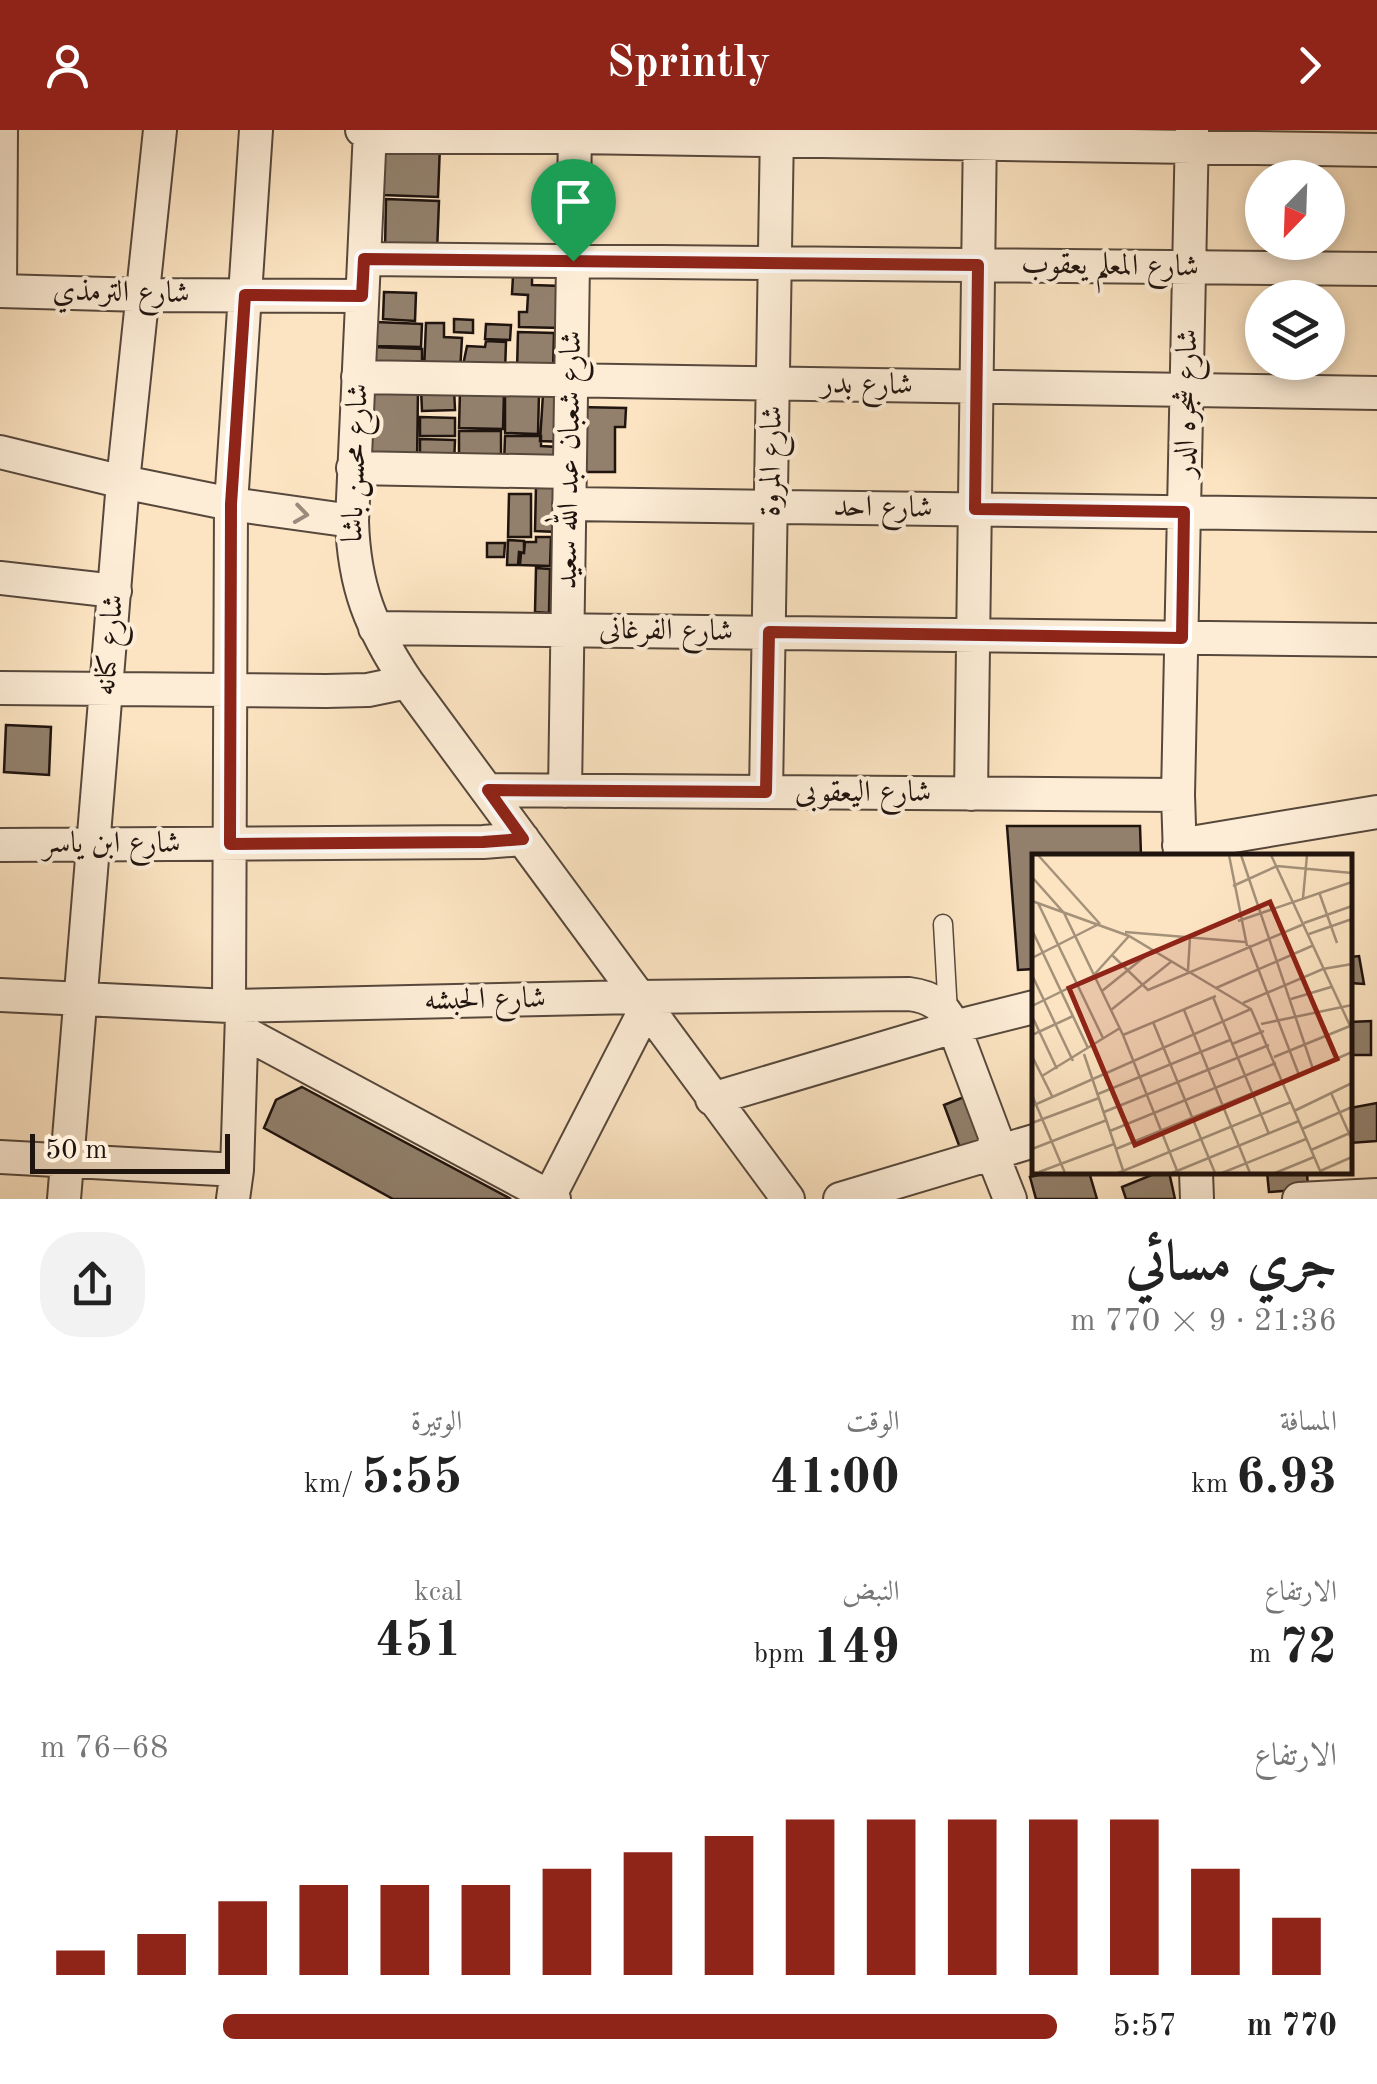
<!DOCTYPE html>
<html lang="ar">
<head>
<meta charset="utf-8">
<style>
	:root { --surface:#fff; --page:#f2f2f2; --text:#222; --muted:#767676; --accent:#8f2418 }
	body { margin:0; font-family:"Old Standard TT",Amiri,serif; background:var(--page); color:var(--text); direction:rtl; height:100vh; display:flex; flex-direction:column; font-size:38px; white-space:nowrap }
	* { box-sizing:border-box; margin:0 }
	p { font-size:32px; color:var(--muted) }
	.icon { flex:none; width:55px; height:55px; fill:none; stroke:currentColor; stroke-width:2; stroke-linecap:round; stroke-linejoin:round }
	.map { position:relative; height:1069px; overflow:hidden; direction:ltr }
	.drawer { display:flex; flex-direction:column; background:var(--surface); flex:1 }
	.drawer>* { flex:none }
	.needle { width:65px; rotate:203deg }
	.tools { position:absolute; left:1245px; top:30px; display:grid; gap:20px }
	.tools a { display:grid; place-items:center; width:100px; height:100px; border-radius:50%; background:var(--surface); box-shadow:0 5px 15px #0003; font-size:50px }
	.scale { position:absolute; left:30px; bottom:25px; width:200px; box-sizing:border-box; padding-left:10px; border:5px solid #20140f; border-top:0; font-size:28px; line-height:35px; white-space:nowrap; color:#20140f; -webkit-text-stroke:8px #fdedd7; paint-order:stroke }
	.pin { position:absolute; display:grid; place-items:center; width:85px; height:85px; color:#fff; margin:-102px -42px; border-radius:50% 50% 50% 0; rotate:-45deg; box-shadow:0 0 10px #0007 }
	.pin .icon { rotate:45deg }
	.round { display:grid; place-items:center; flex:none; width:105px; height:105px; border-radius:40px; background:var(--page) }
	.headline { display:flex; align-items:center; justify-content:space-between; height:170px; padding:0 40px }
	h1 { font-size:55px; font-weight:700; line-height:75px }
	.metrics { display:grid; grid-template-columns:repeat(3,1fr); gap:15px; height:170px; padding:10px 40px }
	.metrics div { display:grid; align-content:center }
	.metrics b { font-size:50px; font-weight:700 }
	.metrics small { font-size:28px; font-weight:400 }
	.metrics p { font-size:28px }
	.chart { height:280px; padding:20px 40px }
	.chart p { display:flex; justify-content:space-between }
	.chart svg { width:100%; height:180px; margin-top:10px; stroke:var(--accent); stroke-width:6 }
	ul { padding:0 40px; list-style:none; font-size:32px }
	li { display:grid; grid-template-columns:160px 120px 1fr; align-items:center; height:75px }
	li i { height:25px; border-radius:12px; background:var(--accent) }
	header { display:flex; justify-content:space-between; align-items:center; height:130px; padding:0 40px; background:var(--accent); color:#fff; font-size:45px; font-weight:700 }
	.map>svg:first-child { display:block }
	.building { fill:#92806c; stroke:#20140f; stroke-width:2.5 }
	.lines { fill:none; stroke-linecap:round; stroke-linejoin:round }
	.service-casing { stroke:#57483c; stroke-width:21 }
	.minor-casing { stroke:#57483c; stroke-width:36 }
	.service { stroke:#fdedd7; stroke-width:18 }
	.minor { stroke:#fdedd7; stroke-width:32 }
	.oneway { stroke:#9a8b7d }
	.route-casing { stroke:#fff; stroke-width:20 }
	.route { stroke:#8f2418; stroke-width:12 }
	.labels { text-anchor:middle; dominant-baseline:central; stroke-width:8; stroke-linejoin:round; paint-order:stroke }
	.street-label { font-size:30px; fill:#20140f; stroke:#fdedd7 }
	.inset-road { fill:none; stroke:#a4917a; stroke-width:2.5 }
	.view { fill:#8f2418; fill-opacity:0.15; stroke:#8f2418; stroke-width:5 }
	.inset-edge { fill:none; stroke:#20140f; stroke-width:5 }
</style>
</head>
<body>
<header><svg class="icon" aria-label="forward" viewBox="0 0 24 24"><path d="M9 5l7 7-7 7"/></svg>Sprintly<svg class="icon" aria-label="person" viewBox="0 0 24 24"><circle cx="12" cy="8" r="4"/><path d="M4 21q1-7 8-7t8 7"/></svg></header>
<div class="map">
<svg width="1377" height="1069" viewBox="0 0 1377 1069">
	<rect width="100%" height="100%" fill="#fce4c2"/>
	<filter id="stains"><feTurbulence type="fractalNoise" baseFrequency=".002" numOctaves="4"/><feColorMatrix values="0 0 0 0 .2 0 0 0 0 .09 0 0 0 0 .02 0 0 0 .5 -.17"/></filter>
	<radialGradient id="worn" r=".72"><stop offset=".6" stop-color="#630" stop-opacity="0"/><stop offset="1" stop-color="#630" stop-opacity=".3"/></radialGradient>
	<path class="building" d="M 384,13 L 440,15 L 438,67 L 382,65 Z
		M 386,69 L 439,71 L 437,122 L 385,120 Z
		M 513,146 L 532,146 L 532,155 L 562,156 L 560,198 L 519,197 L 519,182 L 527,182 L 528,165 L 512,164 Z
		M 384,162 L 416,163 L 415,191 L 383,189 Z
		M 454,189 L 473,190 L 473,203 L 454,202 Z
		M 376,192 L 422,194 L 421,217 L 375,216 Z
		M 426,193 L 444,193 L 444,207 L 462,208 L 460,242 L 424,241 Z
		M 486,194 L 511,195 L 510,210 L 485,209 Z
		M 518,202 L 554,203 L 553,241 L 517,241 Z
		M 486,211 L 506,212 L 505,242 L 462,240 L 467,216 L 485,217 Z
		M 373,217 L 422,219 L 422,241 L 372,240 Z
		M 368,258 L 418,259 L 417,333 L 367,332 Z
		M 454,258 L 455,280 L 422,281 L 421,259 Z
		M 460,260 L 504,262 L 503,299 L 459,298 Z
		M 505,263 L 539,263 L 538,304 L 505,303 Z
		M 543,264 L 568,265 L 566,312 L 540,311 Z
		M 578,277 L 626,278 L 625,297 L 615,297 L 615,342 L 577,342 Z
		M 420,287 L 455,288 L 455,306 L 420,306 Z
		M 459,301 L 501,301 L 501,331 L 459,331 Z
		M 505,306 L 541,306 L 541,316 L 558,317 L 558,336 L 504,335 Z
		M 420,309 L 455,310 L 454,334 L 420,333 Z
		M 536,355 L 558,356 L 557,402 L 535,401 Z
		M 509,364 L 531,364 L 531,407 L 508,407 Z
		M 536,407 L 551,407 L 550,436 L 520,435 L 521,423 L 524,423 L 525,412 L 536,412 Z
		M 508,410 L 524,411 L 524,423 L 519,422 L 518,435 L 507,435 Z
		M 487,413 L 505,413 L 504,427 L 487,427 Z
		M 536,438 L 550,439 L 549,483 L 535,482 Z
		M 6,595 L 51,597 L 49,645 L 4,642 Z
		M 1007,696 L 1140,696 L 1141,726 L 1034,726 L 1034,839 L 1018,840 Z
		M 1359,826 L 1364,854 L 1350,853 L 1350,827 Z
		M 1371,891 L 1371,925 L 1350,925 L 1350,892 Z
		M 302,957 L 511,1069 L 393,1069 L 264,998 L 276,970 Z
		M 969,965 L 983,1016 L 960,1018 L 944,975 Z
		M 1377,973 L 1377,1011 L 1350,1013 L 1350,978 Z
		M 1051,1042 L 1089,1042 L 1097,1069 L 1036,1069 L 1030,1047 Z
		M 1159,1042 L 1169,1042 L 1175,1069 L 1126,1069 L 1122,1057 Z
		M 1267,1042 L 1307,1042 L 1308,1059 L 1269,1062 Z"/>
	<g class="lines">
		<defs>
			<path id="service" d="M 943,794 L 948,883"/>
			<path id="minor" d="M 362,0 L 370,0 L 352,391 C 354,457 371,498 407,552 L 788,1069
				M 370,7 L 575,7 L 1377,20
				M 364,129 L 1377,139
				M 0,161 L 143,165 L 362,166
				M 0,161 L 1,0
				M 358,247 L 1377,263
				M 0,322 L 123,352 L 231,374 L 352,391
				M 353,338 L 569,342
				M 569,374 L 1377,385
				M 0,448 L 115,461
				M 375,498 L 1377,510
				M 0,558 L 326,561 L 368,560 L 407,552
				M 487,660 L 1178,665
				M 565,661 L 575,0
				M 766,662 L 777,0
				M 971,664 L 980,0
				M 0,715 L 483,712 L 523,709
				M 1179,715 L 1377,682
				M 1180,726 L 1178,665 L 1192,0
				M 0,865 L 229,876 L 637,867 L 909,864 C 933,867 944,876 954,897 L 995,1006 L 993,1026 L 1010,1069
				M 229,876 L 231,374 L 256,0
				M 243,902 L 554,1069
				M 712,969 L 954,897 L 1034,877
				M 0,1027 L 237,1040
				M 1196,1042 L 1197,1069
				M 549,1067 L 646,878
				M 64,1069 L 123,352 L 160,0
				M 233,1069 L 237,1040 L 242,885
				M 840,1069 L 1034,1011
				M 1299,1069 L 1377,1065"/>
		</defs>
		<use href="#service" class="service-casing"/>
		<use href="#minor" class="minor-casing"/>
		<use href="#service" class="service"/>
		<use href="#minor" class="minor"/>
	</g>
	<defs><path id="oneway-chevron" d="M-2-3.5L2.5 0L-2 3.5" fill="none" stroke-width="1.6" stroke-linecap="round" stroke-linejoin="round" transform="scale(2.5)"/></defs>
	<use class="oneway" href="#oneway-chevron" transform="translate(301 384) rotate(8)"/>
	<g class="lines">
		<defs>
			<path id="route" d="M 364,129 L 978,135 L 975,379 L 1184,382 L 1182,508 L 769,502 L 766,662 L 488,660 L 523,709 L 483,712 L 230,714 L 231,374 L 245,165 L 362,166 Z"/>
		</defs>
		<use href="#route" class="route-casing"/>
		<use href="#route" class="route"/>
	</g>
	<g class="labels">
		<g class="street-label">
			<text transform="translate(1110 136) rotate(1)">شارع المعلم يعقوب</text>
			<text transform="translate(121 163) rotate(1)">شارع الترمذي</text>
			<text transform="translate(867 255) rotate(1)">شارع بدر</text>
			<text transform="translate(1187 273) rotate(-89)">شارع شجره الدر</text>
			<text transform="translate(570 330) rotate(-89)">شارع شعبان عبد الله سعيد</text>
			<text transform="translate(772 331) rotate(-89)">شارع المروة</text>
			<text transform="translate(356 333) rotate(-88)">شارع محسن باشا</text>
			<text transform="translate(883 378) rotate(1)">شارع احد</text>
			<text transform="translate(666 501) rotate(1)">شارع الفرغانى</text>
			<text transform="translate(110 515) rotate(-85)">شارع كنانه</text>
			<text x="863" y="663">شارع اليعقوبى</text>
			<text x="112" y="714">شارع ابن ياسر</text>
			<text transform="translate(485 870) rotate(-1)">شارع الحبشه</text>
		</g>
	</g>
	<g transform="translate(1032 724)">
		<rect width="320" height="320" fill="#fce4c2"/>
		<path class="inset-road" d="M 6,1 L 68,70M 197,1 L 215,92M 209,1 L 281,215M 239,1 L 320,176M 0,23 L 32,59 L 91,181 L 146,319M 201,32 L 245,12 L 320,19M 287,38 L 305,89M 271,44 L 275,1M 0,47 L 97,82 L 219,155 L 289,319M 6,49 L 71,184M 206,67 L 320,28M 272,69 L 320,52M 0,76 L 56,194M 93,78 L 213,88M 277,80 L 320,65M 217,91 L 267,221M 80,101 L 116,136 L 272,70M 0,104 L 65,71M 156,116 L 158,83M 0,121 L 41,207M 184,134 L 282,91M 70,137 L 121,96M 181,143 L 237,280M 259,145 L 299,133M 211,149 L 291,115 L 320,110M 0,152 L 61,122 L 97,82M 79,156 L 140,107M 152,156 L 218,319M 0,162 L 25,215M 121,168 L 183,319M 229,170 L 320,151M 0,181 L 41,162M 91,181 L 184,142M 200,190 L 232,177M 52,200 L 92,319M 0,202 L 20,242M 242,203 L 318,172M 10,222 L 88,174M 251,228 L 320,198M 299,239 L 320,286M 66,240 L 198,186M 0,241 L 33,319M 0,252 L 219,155M 262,257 L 320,229M 72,258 L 237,191M 0,269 L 67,244M 270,275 L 320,253M 78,277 L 244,209M 0,295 L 75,266M 84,295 L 250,227M 279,296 L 320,278M 288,317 L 320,303M 7,318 L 82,290M 86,319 L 259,248M 140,319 L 267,267M 190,319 L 274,285M 243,319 L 282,303"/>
		<path class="view" d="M 238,48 L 305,205 L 103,291 L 37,134 Z"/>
		<rect width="320" height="320" class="inset-edge"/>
	</g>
	<rect width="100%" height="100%" filter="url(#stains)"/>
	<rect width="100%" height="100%" fill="url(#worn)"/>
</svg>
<div class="tools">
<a><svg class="needle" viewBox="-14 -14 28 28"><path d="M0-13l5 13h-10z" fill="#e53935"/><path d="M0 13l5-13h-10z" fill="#767676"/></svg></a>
<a><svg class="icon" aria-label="layers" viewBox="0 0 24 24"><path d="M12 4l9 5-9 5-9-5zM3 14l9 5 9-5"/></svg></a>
</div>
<div class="scale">50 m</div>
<div class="pin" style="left:573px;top:131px;background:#1e9e55"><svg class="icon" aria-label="arrive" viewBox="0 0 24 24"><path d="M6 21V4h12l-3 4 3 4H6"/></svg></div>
</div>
<section class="drawer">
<div class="headline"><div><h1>جري مسائي</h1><p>21:36 · 9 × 770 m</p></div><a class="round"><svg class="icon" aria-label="share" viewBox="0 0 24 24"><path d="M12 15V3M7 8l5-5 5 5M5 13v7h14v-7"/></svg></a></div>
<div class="metrics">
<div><p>المسافة</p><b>6.93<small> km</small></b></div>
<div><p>الوقت</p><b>41:00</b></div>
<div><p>الوتيرة</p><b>5:55<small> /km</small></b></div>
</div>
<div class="metrics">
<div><p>الارتفاع</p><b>72<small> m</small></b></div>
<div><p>النبض</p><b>149<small> bpm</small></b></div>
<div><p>kcal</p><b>451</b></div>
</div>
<div class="chart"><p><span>الارتفاع</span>68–76 m</p>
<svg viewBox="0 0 160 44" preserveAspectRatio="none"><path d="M5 44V38M15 44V34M25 44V26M35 44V22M45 44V22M55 44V22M65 44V18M75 44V14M85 44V10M95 44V6M105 44V6M115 44V6M125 44V6M135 44V6M145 44V18M155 44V30"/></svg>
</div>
<ul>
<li><b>770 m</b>5:57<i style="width:82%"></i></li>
</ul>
</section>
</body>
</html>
